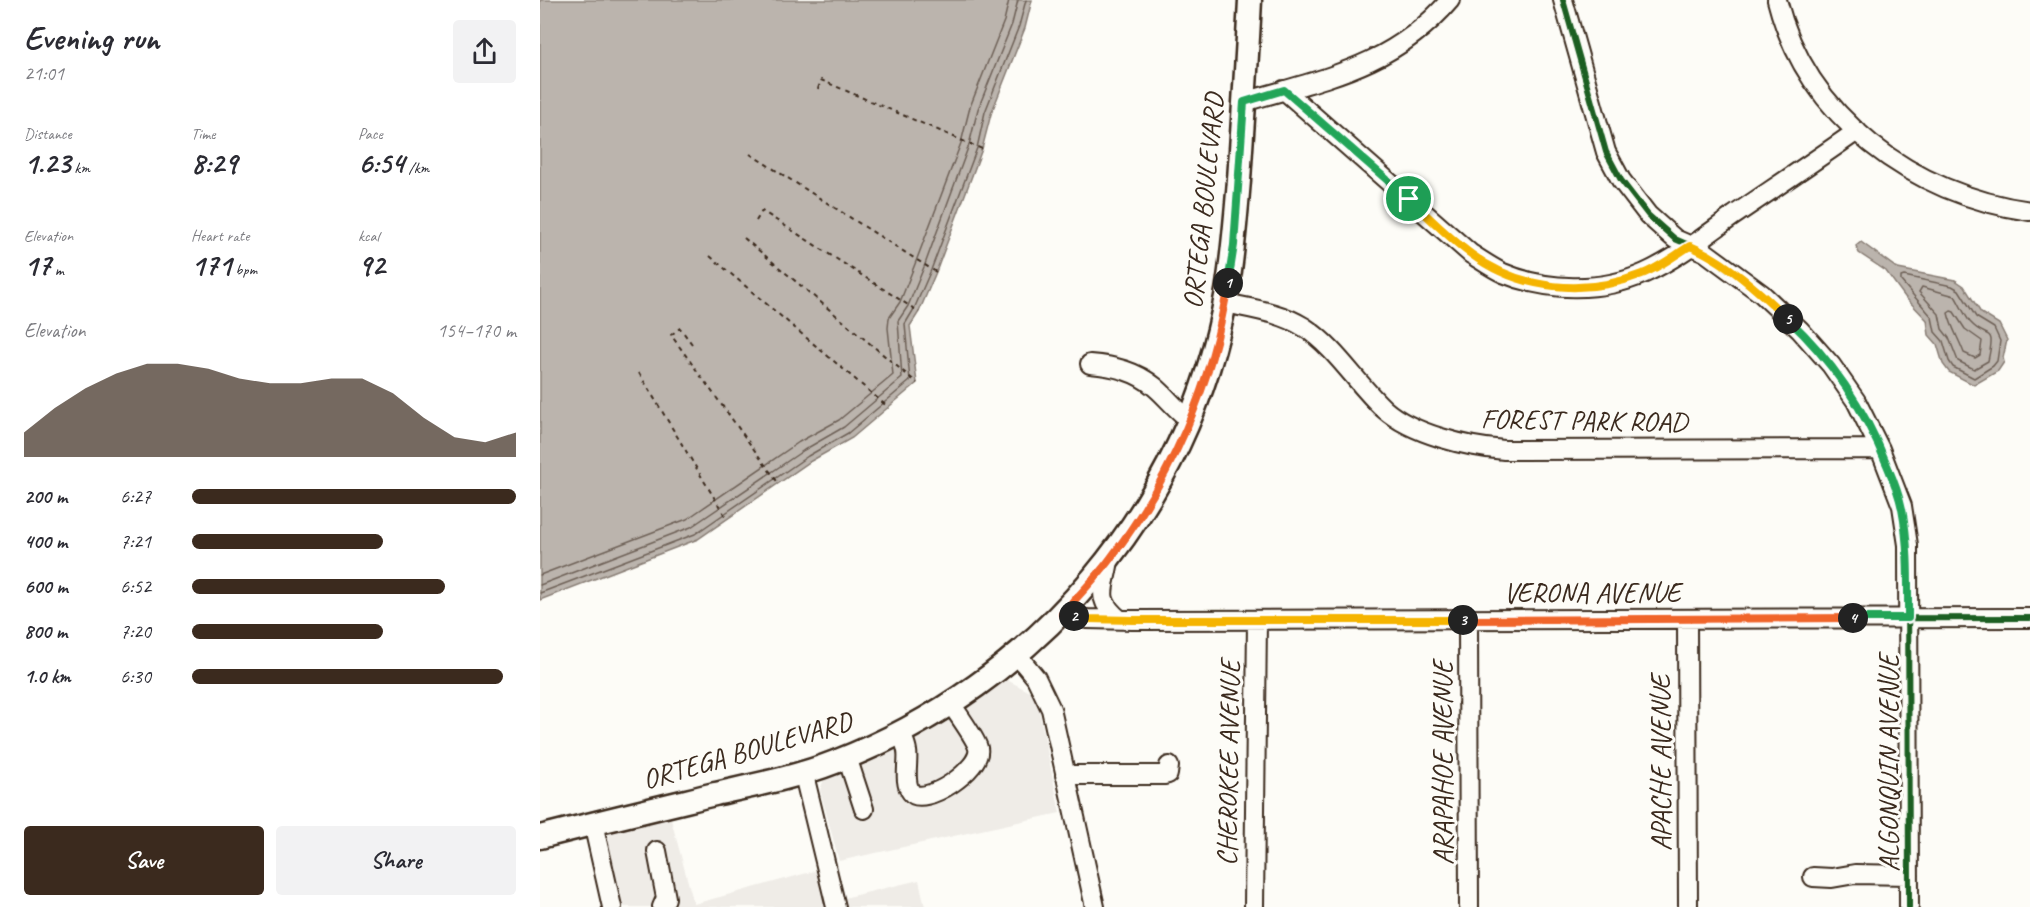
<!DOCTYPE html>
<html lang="en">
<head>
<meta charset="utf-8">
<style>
	:root { --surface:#fff; --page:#f2f2f3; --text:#2b2b33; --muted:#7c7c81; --accent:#3b2a1e }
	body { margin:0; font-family:Caveat,sans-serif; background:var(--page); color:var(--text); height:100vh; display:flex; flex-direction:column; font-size:22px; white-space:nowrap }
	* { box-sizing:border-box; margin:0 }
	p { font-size:20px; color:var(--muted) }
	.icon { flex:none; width:33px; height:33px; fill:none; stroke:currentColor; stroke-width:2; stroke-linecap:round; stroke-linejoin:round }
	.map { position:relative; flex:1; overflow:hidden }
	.drawer { display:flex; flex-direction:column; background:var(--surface); width:540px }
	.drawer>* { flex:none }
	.pin { position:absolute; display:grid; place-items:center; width:51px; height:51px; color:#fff; margin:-26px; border:3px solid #fff; border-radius:50%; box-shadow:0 2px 6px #0007 }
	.km { position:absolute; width:30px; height:30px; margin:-15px; border-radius:50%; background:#222; color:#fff; font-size:16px; line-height:30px; text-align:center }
	.round { display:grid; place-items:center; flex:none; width:63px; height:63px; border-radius:6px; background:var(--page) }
	.summary { display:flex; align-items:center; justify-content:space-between; height:102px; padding:0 24px }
	h1 { font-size:33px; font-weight:700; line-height:45px }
	.stats { display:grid; grid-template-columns:repeat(3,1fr); gap:9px; height:102px; padding:6px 24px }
	.stats div { display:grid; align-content:center }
	.stats b { font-size:30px; font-weight:700 }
	.stats small { font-size:16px; font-weight:400 }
	.stats p { font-size:16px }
	.chart { height:168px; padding:12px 24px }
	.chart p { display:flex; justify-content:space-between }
	.chart svg { width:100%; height:108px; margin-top:6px; fill:var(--accent); opacity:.7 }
	.cta { display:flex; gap:12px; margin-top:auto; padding:12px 24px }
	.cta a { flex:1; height:69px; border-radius:6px; background:var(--accent); color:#fff; font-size:24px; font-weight:700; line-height:69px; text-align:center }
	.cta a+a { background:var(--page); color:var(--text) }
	ul { padding:0 24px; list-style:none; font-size:20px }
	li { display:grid; grid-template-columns:96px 72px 1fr; align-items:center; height:45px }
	li i { height:15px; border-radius:8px; background:var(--accent) }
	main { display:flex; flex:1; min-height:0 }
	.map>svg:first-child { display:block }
	.built { fill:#efece7 }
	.water { fill:#bbb4ad; stroke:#887d74; stroke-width:1.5 }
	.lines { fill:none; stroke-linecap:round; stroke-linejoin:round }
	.shore { stroke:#6e6157; stroke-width:1.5 }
	.minor-casing { stroke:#3b2a1e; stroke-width:22 }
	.major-casing { stroke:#3b2a1e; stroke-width:27 }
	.path { stroke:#3b2a1e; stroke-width:2; stroke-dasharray:4.5 4.5; stroke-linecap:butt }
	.minor { stroke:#fdfcf7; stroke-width:18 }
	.major { stroke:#fdfcf7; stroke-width:22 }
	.cycleway-casing { stroke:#fdfcf7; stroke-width:10 }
	.cycleway { stroke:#1b5e20; stroke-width:6 }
	.split-1-casing { stroke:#fff; stroke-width:12 }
	.split-2-casing { stroke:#fff; stroke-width:12 }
	.split-3-casing { stroke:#fff; stroke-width:12 }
	.split-4-casing { stroke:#fff; stroke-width:12 }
	.split-5-casing { stroke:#fff; stroke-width:12 }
	.split-6-casing { stroke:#fff; stroke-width:12 }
	.split-1 { stroke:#22a559; stroke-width:8 }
	.split-2 { stroke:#f0652b; stroke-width:8 }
	.split-3 { stroke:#f5b400; stroke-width:8 }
	.split-4 { stroke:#f0652b; stroke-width:8 }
	.split-5 { stroke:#22a559; stroke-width:8 }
	.split-6 { stroke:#f5b400; stroke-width:8 }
	.labels { text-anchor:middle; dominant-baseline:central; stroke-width:6; stroke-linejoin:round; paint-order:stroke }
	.street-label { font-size:28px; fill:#3b2a1e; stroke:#fdfcf7 }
</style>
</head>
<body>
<main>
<section class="drawer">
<div class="summary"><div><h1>Evening run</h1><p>21:01</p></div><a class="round"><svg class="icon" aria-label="share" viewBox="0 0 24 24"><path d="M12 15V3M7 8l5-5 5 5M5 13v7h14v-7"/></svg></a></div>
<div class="stats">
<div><p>Distance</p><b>1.23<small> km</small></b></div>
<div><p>Time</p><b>8:29</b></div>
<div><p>Pace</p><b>6:54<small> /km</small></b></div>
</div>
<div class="stats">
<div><p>Elevation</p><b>17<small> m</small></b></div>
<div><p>Heart rate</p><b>171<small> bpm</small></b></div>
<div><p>kcal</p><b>92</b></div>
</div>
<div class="chart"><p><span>Elevation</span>154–170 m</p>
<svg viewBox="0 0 160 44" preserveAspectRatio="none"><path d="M0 44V34L10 24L20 16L30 10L40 6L50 6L60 8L70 12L80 14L90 14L100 12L110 12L120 18L130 28L140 36L150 38L160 34V44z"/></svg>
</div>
<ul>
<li><b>200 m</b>6:27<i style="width:100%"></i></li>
<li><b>400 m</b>7:21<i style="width:59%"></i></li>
<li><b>600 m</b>6:52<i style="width:78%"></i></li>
<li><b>800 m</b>7:20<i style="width:59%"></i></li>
<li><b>1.0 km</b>6:30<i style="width:96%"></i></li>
</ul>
<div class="cta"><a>Save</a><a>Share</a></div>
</section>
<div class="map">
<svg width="1490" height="907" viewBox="0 0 1490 907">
	<rect width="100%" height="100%" fill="#fdfcf7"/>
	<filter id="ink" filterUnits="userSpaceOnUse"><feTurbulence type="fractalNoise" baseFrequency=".0167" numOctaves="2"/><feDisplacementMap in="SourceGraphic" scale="12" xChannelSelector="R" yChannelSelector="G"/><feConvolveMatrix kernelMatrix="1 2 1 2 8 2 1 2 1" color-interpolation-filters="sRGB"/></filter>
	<g filter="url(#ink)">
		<path class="built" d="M 467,680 L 496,695 L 520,813 L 299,861 L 280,790 L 286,774 L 356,747 Z
			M 129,812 L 154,904 L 278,870 L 287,907 L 81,907 L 66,839 L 76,827 Z
			M 379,880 L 385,907 L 305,907 L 304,898 Z"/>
		<path class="water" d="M 0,0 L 492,0 L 485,28 L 451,114 L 442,149 L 396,272 L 379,312 L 370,326 L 377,383 L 312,438 L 271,461 L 158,539 L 0,600 Z
			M 1321,242 L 1358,269 L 1415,280 L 1424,286 L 1441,313 L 1459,324 L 1467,340 L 1463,358 L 1464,362 L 1458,371 L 1434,385 L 1409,372 L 1403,364 L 1397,344 L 1389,335 L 1387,320 L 1365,297 L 1346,271 L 1319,253 L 1316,246 Z"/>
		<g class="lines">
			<path class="shore" d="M 1364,276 L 1412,286 L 1419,290 L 1436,317 L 1454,328 L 1460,341 L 1457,361 L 1453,366 L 1434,378 L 1413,367 L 1409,361 L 1403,341 L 1395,332 L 1392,317 L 1361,281 L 1361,277 Z
				M 1382,287 L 1415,296 C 1420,304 1424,314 1430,322 C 1448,342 1456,324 1448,361 L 1434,369 L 1418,361 L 1409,338 L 1402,329 L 1399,314 L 1379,292 Z
				M 1411,311 L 1414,312 L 1425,329 L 1442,341 L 1440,355 L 1435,358 L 1424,353 C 1419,339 1411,327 1408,313 Z
				M 0,575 L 147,519 L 259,442 L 299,420 L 353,375 L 348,328 L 349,318 L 360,302 L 375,264 L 421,143 L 430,107 L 464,21 L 469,0
				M 0,585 L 151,527 L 264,450 L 304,427 L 362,378 L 358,321 L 368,306 L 384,267 L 429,145 L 438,109 L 472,24 L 478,0
				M 0,593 L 155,534 L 268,456 L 308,433 L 370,381 L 365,324 L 374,309 L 391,270 L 437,148 L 445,112 L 479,26 L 486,0"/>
			<defs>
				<path id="minor" d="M 1023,0 L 1066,152 L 1081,180 L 1108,215 L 1135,239 L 1165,252 L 1222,294 L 1260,330 L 1291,365 L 1316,401 L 1340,449 L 1362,506 L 1368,545 L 1369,907
					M 1237,0 C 1267,118 1373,195 1490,211
					M 744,90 L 931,254 C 941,260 952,268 963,273 C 1006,291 1061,293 1105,273 C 1136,259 1165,236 1193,216 C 1234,188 1276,160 1317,131
					M 704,102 C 784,78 853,67 910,0
					M 685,303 C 712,309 740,312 764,327 C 796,348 816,383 844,409 C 872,434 927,447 964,450 L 1340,449
					M 550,364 C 574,366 596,371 615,387 C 628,398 636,410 650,420
					M 569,560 C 565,589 554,598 579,619
					M 522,614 L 547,619 L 593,620 L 1490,618
					M 1147,619 L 1148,907
					M 928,620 L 929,907
					M 477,655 L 496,678 L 511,709 L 555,907
					M 361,733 C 363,739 366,744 367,751 C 369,762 363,782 371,792 C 383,808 443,769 438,748 C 436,739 417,713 411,704
					M 307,757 L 324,809
					M 263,771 L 296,907
					M 525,775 L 624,775 L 628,774 L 629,766
					M 53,823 L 72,907
					M 117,851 L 126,898 L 122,907
					M 1273,877 L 1292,878 L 1315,874 L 1369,875
					M 714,907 L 717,620"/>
				<path id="major" d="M 0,837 C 58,822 117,808 175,794 C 215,785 257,777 295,762 C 497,684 650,506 687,291 C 693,255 696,217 699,180 C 703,120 707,60 710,0"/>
			</defs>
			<use href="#minor" class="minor-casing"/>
			<use href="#major" class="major-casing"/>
			<path class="path" d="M 278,89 L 281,80 L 442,149
				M 210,154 L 396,272
				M 216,221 L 222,211 L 379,312
				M 204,238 L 377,383
				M 170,256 L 349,408
				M 152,344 L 140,328 L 131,335 L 239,484
				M 99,373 L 187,519"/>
			<use href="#minor" class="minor"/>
			<use href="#major" class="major"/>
			<defs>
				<path id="cycleway" d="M 1023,0 L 1066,152 L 1081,180 L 1108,215 L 1135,239 L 1165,252 L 1222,294 L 1260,330 L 1291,365 L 1316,401 L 1340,449 L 1362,506 L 1368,545 L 1369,907
					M 522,614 L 547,619 L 593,620 L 1490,618"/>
			</defs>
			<use href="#cycleway" class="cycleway-casing"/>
			<use href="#cycleway" class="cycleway"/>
		</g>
	</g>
	<g class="lines" filter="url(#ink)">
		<defs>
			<path id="split-1" d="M 688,283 L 694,245 L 704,102 L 744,90 L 869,199"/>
			<path id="split-2" d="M 534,616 L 522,614 C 538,596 556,578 570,559 C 631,479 673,383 688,283"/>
			<path id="split-3" d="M 534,616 L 547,619 L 593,620 L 923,620"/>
			<path id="split-4" d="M 923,620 L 1313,618"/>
			<path id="split-5" d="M 1248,319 C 1292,360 1325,410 1347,465 C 1353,479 1359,494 1362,509 C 1369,545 1368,581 1368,618 L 1313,618"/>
			<path id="split-6" d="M 869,199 C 889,217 909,238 931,254 C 981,291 1046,296 1102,274 C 1119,268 1135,255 1150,246 C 1185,260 1221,293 1248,319"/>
		</defs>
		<use href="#split-1" class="split-1-casing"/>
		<use href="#split-2" class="split-2-casing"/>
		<use href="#split-3" class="split-3-casing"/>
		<use href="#split-4" class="split-4-casing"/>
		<use href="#split-5" class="split-5-casing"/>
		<use href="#split-6" class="split-6-casing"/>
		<use href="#split-1" class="split-1"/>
		<use href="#split-2" class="split-2"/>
		<use href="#split-3" class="split-3"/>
		<use href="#split-4" class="split-4"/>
		<use href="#split-5" class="split-5"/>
		<use href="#split-6" class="split-6"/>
	</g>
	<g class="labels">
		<g class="street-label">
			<text transform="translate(663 201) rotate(-84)">ORTEGA BOULEVARD</text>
			<text transform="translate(1044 420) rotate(1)">FOREST PARK ROAD</text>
			<text x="1052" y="592">VERONA AVENUE</text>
			<text transform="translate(207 750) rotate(-16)">ORTEGA BOULEVARD</text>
			<text transform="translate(688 763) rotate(-89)">CHEROKEE AVENUE</text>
			<text transform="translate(902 763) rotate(-90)">ARAPAHOE AVENUE</text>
			<text transform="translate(1120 763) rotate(-90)">APACHE AVENUE</text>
			<text transform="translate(1348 763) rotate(-90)">ALGONQUIN AVENUE</text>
		</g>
	</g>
</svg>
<div class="pin" style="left:869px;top:199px;background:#1e9e55"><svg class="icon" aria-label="arrive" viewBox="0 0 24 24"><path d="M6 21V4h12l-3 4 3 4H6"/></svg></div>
<b class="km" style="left:688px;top:283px">1</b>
<b class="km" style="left:534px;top:616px">2</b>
<b class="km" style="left:923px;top:620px">3</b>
<b class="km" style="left:1313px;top:618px">4</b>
<b class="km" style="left:1248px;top:319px">5</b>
</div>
</main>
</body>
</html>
